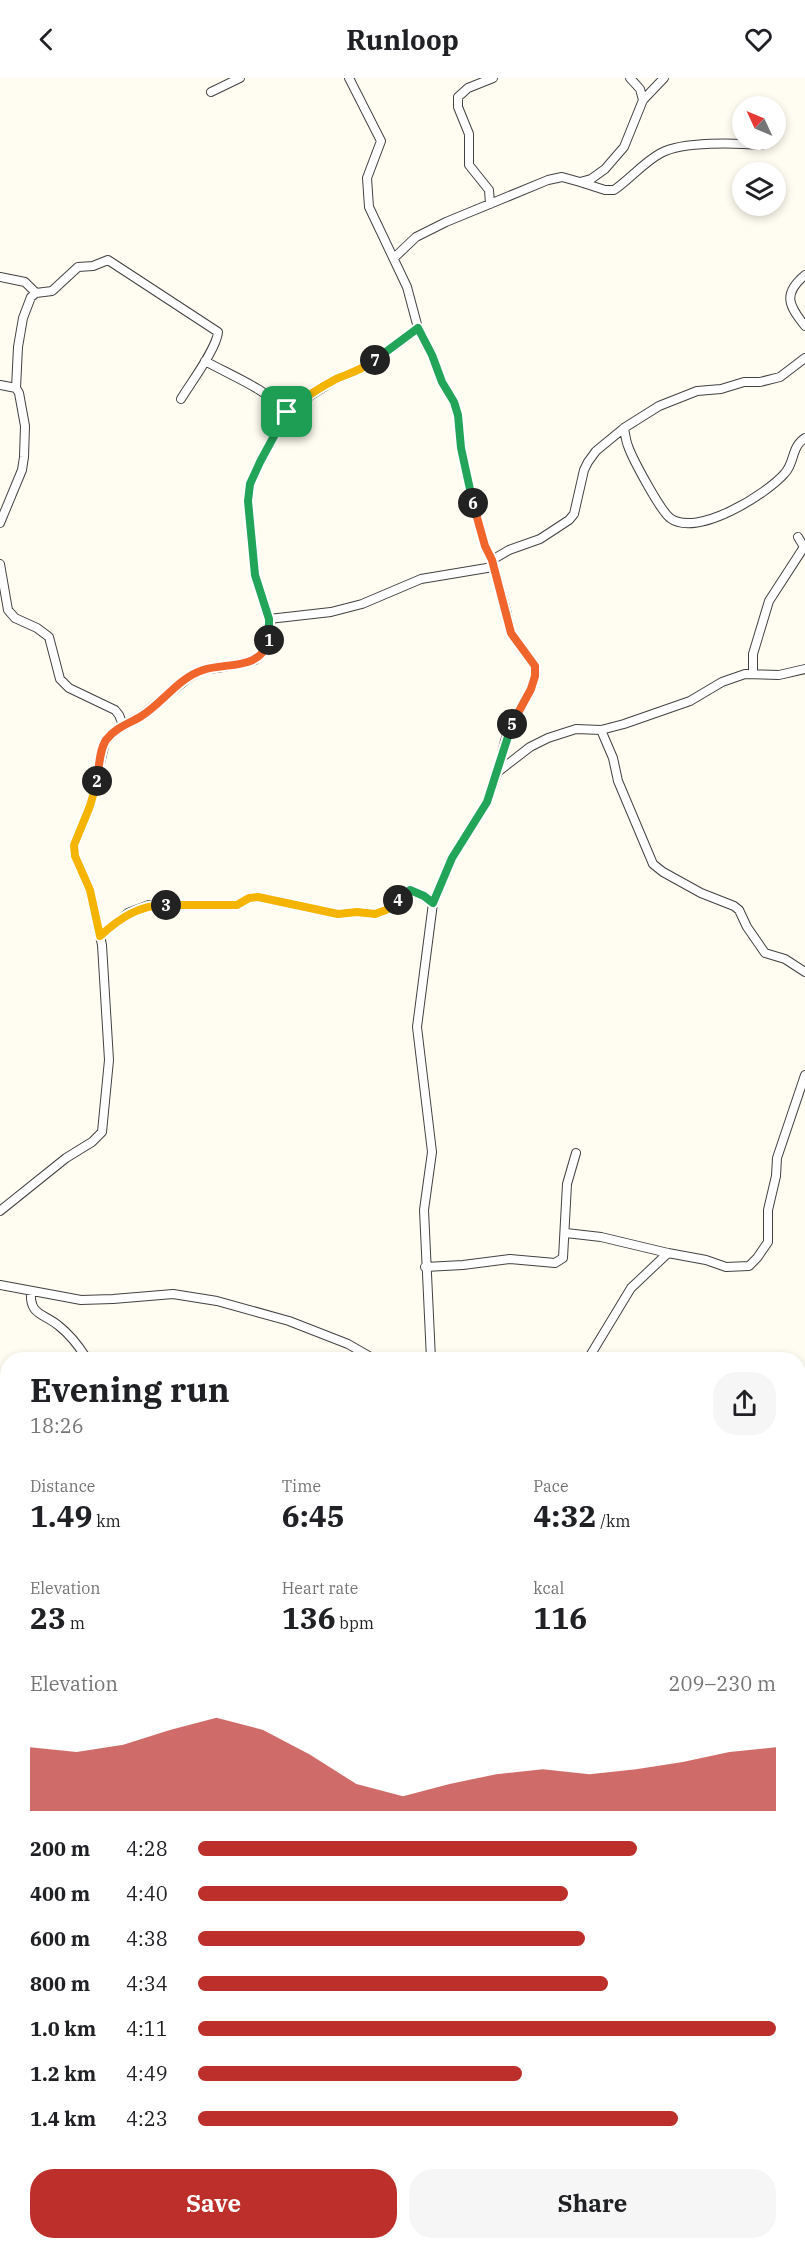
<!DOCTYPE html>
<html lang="en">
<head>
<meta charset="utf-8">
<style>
	:root { --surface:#fff; --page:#f6f6f6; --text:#202124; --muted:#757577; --accent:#bc2f2a }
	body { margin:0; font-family:"IBM Plex Serif",serif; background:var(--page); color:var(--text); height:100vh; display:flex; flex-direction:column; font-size:22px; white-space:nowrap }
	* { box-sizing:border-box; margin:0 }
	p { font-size:20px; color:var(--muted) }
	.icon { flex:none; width:33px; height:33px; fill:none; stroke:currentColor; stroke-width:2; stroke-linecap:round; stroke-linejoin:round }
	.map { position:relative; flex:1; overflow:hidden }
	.sheet { position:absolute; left:0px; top:1274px; width:806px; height:898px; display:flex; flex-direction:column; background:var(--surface); border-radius:24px 24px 0 0; box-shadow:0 3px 9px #0003 }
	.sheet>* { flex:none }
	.needle { width:39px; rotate:314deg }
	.tools { position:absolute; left:732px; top:18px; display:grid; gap:12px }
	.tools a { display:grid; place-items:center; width:54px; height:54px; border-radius:50%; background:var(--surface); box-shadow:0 3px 9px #0003; font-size:30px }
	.pin { position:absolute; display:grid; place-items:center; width:51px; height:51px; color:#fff; margin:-26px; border-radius:12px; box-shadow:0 3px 9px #0006 }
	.km { position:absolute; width:30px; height:30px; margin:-15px; border-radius:50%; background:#222; color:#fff; font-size:16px; line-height:30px; text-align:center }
	.round { display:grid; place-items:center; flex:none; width:63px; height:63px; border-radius:24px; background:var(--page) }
	.overview { display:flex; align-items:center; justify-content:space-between; height:102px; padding:0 30px }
	h1 { font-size:33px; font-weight:700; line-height:45px }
	.figures { display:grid; grid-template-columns:repeat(3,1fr); gap:9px; height:102px; padding:6px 30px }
	.figures div { display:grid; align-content:center }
	.figures b { font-size:30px; font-weight:700 }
	.figures small { font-size:16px; font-weight:400 }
	.figures p { font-size:16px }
	.chart { height:168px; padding:12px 30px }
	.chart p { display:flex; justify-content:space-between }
	.chart svg { width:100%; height:108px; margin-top:6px; fill:var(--accent); opacity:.7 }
	.button { display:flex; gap:12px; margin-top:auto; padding:12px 30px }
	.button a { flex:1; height:69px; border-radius:24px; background:var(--accent); color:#fff; font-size:24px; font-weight:700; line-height:69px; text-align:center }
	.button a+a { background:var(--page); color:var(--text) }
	ul { padding:0 30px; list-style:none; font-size:20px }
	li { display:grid; grid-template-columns:96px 72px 1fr; align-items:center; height:45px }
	li i { height:15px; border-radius:8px; background:var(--accent) }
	header { display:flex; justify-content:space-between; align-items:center; height:78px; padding:0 30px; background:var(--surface); font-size:27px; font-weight:700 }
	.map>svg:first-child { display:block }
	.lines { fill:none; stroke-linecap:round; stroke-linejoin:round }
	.street-casing { stroke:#424242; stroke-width:10 }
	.street { stroke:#fff; stroke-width:8 }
	.split-1-casing { stroke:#fff; stroke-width:12 }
	.split-2-casing { stroke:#fff; stroke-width:12 }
	.split-3-casing { stroke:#fff; stroke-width:12 }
	.split-4-casing { stroke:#fff; stroke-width:12 }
	.split-5-casing { stroke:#fff; stroke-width:12 }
	.split-6-casing { stroke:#fff; stroke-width:12 }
	.split-7-casing { stroke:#fff; stroke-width:12 }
	.split-8-casing { stroke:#fff; stroke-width:12 }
	.split-1 { stroke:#22a559; stroke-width:8 }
	.split-2 { stroke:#f0652b; stroke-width:8 }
	.split-3 { stroke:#f5b400; stroke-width:8 }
	.split-4 { stroke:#f5b400; stroke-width:8 }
	.split-5 { stroke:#22a559; stroke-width:8 }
	.split-6 { stroke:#f0652b; stroke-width:8 }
	.split-7 { stroke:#22a559; stroke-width:8 }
	.split-8 { stroke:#f5b400; stroke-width:8 }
</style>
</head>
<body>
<header><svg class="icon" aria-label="back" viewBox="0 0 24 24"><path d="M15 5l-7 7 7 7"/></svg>Runloop<svg class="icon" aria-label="heart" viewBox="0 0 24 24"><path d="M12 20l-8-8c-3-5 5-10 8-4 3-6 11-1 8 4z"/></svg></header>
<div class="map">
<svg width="805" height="2171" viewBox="0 0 805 2171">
	<rect width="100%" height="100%" fill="#fffdf1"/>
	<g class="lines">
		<defs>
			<path id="street" d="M 349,0 L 381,63 L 367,100 L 369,129 L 407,209 L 418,250 L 432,277 L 442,304 L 454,324 L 458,337 L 461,370 L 472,419 L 485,468 L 492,482 L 506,532 L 511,555 L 535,588 L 535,598 L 531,611 L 512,644 L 505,663 L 498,693 L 487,724 L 452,780 L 433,825 L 417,949 L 432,1074 L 424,1132 L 431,1281
				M 630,0 L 640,11 L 643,22
				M 211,14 L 240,0
				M 580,104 L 605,112 L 614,112 C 630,101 644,84 661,75 C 683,63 737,65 762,67
				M 490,126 L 489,112 L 469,87 L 469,56 L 458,29 L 458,19 L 468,10 L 493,0
				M 395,179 L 416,159 L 446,144 L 548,102 L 562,99 L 580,104 L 591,101 L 605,91 L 624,69 L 643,22 L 664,0
				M 805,197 C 782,216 789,228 805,248
				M 0,199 L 25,204 L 36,215
				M 205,283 C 232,298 266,311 287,334
				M 0,307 L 16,310 L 19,315 L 25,348 L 24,379 L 22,392 L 0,445
				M 16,310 L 18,269 L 23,240 L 31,219 L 36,215 L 52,213 L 78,189 L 93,188 L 108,182 L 218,254 C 217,270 190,306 181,321
				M 624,350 C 625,356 626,363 628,368 C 633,382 660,432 670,440 C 697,460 767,416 785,395 C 795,384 791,369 805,360
				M 492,482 L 509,472 L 540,461 L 569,442 L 574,436 L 584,392 L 588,384 L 596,373 L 624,350 L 659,328 L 697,313 L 721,311 L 744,304 L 760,304 L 780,299 L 805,280
				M 0,486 L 8,532 L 15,540 L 37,550 L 49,559 L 60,601 L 69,610 L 115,632 L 119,637 L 123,647
				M 269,541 L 331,534 L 362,526 L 421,501 L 493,489
				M 753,596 L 753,576 L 769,523 L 804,469 L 798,459
				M 601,652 L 613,680 L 618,703 L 653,786 L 663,794 L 701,815 L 734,828 L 739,832 L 747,849 L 765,875 L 785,881 L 805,894
				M 499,693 L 530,669 L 548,660 L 576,651 L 601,652 L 624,646 L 690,623 L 722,604 L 745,596 L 779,597 L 805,591
				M 100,858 L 128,835 L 149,827 L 237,827 L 249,820 L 258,819 L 338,836 L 356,834 L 375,836 L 386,832 L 410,812 L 424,818 L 433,825
				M 0,1133 L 66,1080 L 92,1064 L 102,1054 L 109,982 L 102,867 L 90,812 L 75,778 L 74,767 L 90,728 L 105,664 L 117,651 L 141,638 L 187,601 L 202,592 L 223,589 L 255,582 L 265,573 L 269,563 L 269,541 L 255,497 L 248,423 L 250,406 L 260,383 L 281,344 L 294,328 L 338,300 L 366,289 L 418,250
				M 566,1155 L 601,1159 L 668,1175 L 706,1182 L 726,1189 L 749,1188 L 757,1180 L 768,1164 L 768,1132 L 776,1098 L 777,1080 L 805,997
				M 425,1189 L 463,1187 L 510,1181 L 555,1185 L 563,1180 L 567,1106 L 576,1075
				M 0,1207 L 81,1222 L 113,1221 L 173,1216 L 217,1223 L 289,1243 L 348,1266 L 374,1281
				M 31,1213 C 29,1238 44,1235 59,1248 C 69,1256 78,1267 85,1278 L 83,1281
				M 588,1281 L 631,1210 L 668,1175
				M 798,1570 L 805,1569
				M 798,1741 L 805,1748
				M 0,2074 L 8,2069
				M 485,2171 L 492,2164"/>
		</defs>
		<use href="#street" class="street-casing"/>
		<use href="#street" class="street"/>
	</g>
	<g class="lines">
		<defs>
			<path id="split-1" d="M 269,562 L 269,541 L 255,497 L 248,423 L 250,406 L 260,384 L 287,334"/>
			<path id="split-2" d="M 97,703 C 99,690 99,673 106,662 C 115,650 128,646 140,639 C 162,626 178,600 203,592 C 227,584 260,593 269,562"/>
			<path id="split-3" d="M 97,703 L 90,728 L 74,767 L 75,778 L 90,812 L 100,858 C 120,840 139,827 166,827"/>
			<path id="split-4" d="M 166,827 L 237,827 L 249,820 L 258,819 L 338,836 L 357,834 L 375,836 L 386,832 L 398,822"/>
			<path id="split-5" d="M 398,822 L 410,812 L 424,818 L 433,825 L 452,780 L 487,724 L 512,646"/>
			<path id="split-6" d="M 473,425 L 485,468 L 492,482 L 511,555 L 535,588 L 535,598 L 531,611 L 512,646"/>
			<path id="split-7" d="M 375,282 L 418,250 L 432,277 L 442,304 L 454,324 L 458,337 L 461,370 L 473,425"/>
			<path id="split-8" d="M 287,334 C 302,321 319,310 336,301 C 350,295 362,292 375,282"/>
		</defs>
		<use href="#split-1" class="split-1-casing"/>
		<use href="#split-2" class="split-2-casing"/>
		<use href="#split-3" class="split-3-casing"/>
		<use href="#split-4" class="split-4-casing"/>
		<use href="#split-5" class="split-5-casing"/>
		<use href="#split-6" class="split-6-casing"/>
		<use href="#split-7" class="split-7-casing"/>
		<use href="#split-8" class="split-8-casing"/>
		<use href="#split-1" class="split-1"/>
		<use href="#split-2" class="split-2"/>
		<use href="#split-3" class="split-3"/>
		<use href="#split-4" class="split-4"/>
		<use href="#split-5" class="split-5"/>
		<use href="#split-6" class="split-6"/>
		<use href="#split-7" class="split-7"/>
		<use href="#split-8" class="split-8"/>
	</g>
</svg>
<div class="tools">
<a><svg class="needle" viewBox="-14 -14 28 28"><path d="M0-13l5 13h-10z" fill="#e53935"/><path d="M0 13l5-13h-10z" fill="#757577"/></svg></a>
<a><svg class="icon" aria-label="layers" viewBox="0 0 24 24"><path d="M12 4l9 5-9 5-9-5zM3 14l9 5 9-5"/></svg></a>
</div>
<div class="pin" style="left:287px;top:334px;background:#1e9e55"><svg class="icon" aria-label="arrive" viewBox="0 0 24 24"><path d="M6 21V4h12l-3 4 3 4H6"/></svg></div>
<b class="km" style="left:269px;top:562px">1</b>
<b class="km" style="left:97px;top:703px">2</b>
<b class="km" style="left:166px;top:827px">3</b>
<b class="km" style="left:398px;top:822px">4</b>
<b class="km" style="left:512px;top:646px">5</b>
<b class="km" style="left:473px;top:425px">6</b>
<b class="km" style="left:375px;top:282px">7</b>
<section class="sheet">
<div class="overview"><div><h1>Evening run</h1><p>18:26</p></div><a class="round"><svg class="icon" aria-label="share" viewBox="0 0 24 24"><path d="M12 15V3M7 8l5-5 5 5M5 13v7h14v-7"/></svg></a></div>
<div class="figures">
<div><p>Distance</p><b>1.49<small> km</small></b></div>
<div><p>Time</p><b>6:45</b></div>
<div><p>Pace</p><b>4:32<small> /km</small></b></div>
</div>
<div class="figures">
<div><p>Elevation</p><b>23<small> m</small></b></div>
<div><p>Heart rate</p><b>136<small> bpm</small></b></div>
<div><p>kcal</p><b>116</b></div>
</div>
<div class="chart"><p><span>Elevation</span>209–230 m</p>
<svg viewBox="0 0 160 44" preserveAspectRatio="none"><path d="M0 44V18L10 20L20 17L30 11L40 6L50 11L60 21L70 33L80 38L90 33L100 29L110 27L120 29L130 27L140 24L150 20L160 18V44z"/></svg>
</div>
<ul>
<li><b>200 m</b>4:28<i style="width:76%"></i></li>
<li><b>400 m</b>4:40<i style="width:64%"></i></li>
<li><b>600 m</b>4:38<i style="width:67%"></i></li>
<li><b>800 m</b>4:34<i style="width:71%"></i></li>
<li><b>1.0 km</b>4:11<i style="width:100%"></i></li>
<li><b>1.2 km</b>4:49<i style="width:56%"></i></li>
<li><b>1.4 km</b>4:23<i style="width:83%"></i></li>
</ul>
<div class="button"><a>Save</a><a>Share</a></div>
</section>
</div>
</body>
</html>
